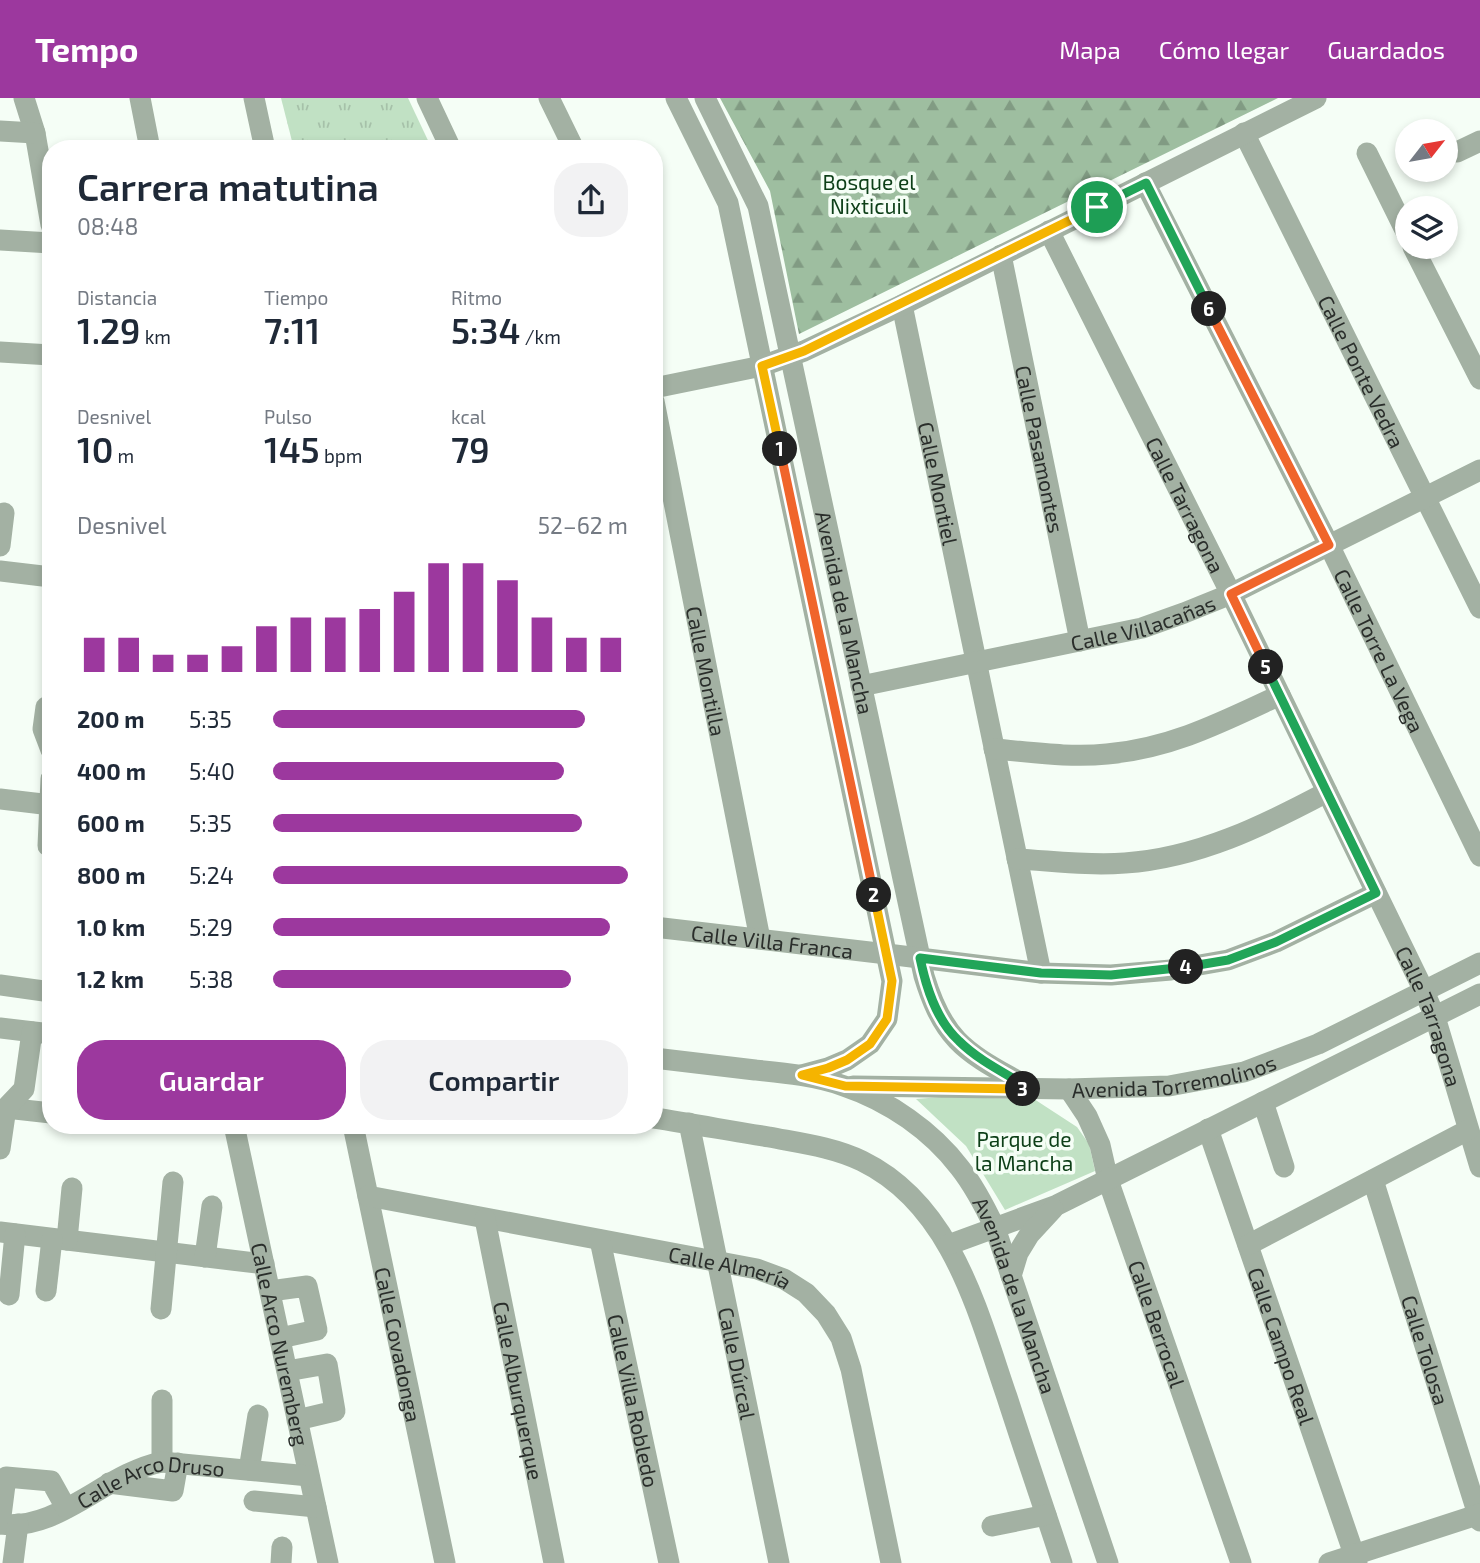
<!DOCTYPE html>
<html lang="es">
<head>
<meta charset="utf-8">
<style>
	:root { --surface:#fff; --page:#f2f2f3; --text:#1f2937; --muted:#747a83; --accent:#9c389e }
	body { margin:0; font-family:"Exo 2",sans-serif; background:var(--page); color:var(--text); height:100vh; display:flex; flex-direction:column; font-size:26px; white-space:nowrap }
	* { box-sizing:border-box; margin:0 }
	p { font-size:23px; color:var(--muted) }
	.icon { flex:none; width:38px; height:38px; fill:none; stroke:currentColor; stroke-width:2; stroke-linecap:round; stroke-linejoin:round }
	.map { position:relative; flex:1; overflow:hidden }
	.sheet { position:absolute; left:42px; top:42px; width:621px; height:994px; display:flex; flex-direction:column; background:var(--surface); border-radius:28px; box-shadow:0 4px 10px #0003 }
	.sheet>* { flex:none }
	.needle { width:46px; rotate:59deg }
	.fabs { position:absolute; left:1395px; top:21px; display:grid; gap:14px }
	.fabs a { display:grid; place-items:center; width:63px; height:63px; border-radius:50%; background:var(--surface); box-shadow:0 4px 10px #0003; font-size:35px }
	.pin { position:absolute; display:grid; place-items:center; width:60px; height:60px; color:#fff; margin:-30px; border:4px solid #fff; border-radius:50%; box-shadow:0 2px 7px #0007 }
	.km { position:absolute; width:35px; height:35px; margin:-18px; border-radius:50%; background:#222; color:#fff; font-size:19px; line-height:35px; text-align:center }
	.round { display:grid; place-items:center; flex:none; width:74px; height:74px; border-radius:28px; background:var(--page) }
	.summary { display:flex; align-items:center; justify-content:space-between; height:119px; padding:0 35px }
	h1 { font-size:38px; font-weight:600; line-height:52px }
	.metrics { display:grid; grid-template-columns:repeat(3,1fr); gap:10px; height:119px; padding:7px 35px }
	.metrics div { display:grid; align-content:center }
	.metrics b { font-size:35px; font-weight:600 }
	.metrics small { font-size:19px; font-weight:400 }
	.metrics p { font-size:19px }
	.chart { height:196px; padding:14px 35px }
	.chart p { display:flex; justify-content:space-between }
	.chart svg { width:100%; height:126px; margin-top:7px; stroke:var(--accent); stroke-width:6 }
	.action { display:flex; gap:14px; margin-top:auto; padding:14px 35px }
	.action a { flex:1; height:80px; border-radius:28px; background:var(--accent); color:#fff; font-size:28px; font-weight:600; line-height:80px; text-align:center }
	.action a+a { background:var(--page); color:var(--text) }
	ul { padding:0 35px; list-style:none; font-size:23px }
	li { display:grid; grid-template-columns:112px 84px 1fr; align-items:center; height:52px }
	li i { height:18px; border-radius:9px; background:var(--accent) }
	header { display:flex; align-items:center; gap:42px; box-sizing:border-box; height:98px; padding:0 35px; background:var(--accent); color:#fff }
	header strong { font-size:33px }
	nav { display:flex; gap:38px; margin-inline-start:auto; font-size:24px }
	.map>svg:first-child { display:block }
	.grass { fill:url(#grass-tufts) }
	.forest { fill:url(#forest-firs) }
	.park { fill:#c1e1c4 }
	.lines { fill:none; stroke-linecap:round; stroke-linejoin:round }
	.minor { stroke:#a3b1a3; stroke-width:21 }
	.split-1-casing { stroke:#fff; stroke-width:14 }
	.split-2-casing { stroke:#fff; stroke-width:14 }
	.split-3-casing { stroke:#fff; stroke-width:14 }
	.split-4-casing { stroke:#fff; stroke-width:14 }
	.split-5-casing { stroke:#fff; stroke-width:14 }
	.split-6-casing { stroke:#fff; stroke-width:14 }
	.split-7-casing { stroke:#fff; stroke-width:14 }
	.split-1 { stroke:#f5b400; stroke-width:9 }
	.split-2 { stroke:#f0652b; stroke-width:9 }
	.split-3 { stroke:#f5b400; stroke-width:9 }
	.split-4 { stroke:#22a559; stroke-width:9 }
	.split-5 { stroke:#22a559; stroke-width:9 }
	.split-6 { stroke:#f0652b; stroke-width:9 }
	.split-7 { stroke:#22a559; stroke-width:9 }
	.labels { text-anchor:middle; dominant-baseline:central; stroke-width:7; stroke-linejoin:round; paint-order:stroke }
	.park-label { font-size:21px; fill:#0d3f18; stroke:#f5fef6 }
	.street-label { font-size:21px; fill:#2a2e2b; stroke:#f5fef6 }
</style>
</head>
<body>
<header>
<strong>Tempo</strong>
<nav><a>Mapa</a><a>Cómo llegar</a><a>Guardados</a></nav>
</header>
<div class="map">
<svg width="1480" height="1465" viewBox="0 0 1480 1465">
	<defs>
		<pattern id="grass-tufts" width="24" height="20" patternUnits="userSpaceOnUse" patternTransform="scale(1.75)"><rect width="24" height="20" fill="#c1e1c4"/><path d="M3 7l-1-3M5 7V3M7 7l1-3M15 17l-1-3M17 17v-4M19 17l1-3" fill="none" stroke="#a6c1a9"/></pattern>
		<pattern id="forest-firs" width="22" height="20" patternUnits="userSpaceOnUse" patternTransform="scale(1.75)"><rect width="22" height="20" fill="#9ebea0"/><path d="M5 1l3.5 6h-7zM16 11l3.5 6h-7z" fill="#819b83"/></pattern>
	</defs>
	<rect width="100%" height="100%" fill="#f5fef6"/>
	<path class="grass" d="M 281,0 L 408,0 L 432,51 L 294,51 Z"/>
	<path class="forest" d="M 720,0 L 1278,0 L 799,236 L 770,93 Z"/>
	<path class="park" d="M 941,999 L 1034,1001 L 1077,1029 L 1089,1046 L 1095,1073 L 1005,1112 L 966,1048 L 916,1001 Z"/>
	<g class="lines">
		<g class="minor">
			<path d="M 24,0 L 35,35 L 51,127"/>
			<path d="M 140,0 L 150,51"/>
			<path d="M 254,0 L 265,51"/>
			<path d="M 427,0 L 451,51"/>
			<path d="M 549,0 L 574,51"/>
			<path d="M 676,0 L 728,105 L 892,883 L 887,921 L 870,946 L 847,962 L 828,970 L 802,977"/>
			<path id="s1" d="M 705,0 L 758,108 L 924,878 C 931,901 940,924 957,942 C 977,963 1007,976 1031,991"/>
			<path d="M 0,33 L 35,35"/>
			<path id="s2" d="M 1244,35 L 1480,510"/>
			<path d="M 1457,54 L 1480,43"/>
			<path d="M 1367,55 L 1407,136"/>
			<path id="s3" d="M 1145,85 L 1329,447 L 1480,758"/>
			<path id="s4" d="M 1049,133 L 1231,496 L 1424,893 L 1435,919 L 1480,1069"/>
			<path d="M 0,142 L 51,145"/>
			<path d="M 1413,149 L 1480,281"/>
			<path id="s5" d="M 1001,157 L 1080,543"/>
			<path id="s6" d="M 902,207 L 1041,875"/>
			<path d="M 0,254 L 51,257"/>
			<path d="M 654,290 L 762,268 L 804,253 L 902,207 L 1316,0"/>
			<path id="s7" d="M 654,303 L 760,841"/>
			<path d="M 0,448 L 4,415"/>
			<path d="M 0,473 L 51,479"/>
			<path id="s8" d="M 861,588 L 1142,530 L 1184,515 L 1231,496 L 1480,372"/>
			<path d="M 46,609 L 43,631 L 51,652"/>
			<path d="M 994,651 C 1031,654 1070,660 1107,656 C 1172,650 1222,624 1280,597"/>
			<path d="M 51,681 L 48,748 L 51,748"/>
			<path d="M 0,701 L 51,707"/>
			<path d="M 1017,761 C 1053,763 1089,768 1125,765 C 1198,760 1263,728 1327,694"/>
			<path id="s9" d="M 654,829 L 887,856 L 1041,875 L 1111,877 L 1171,872 L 1228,862 L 1276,844 L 1376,795"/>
			<path d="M 0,887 L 51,894"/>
			<path d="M 0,930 L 51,936"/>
			<path id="s10" d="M 654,960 C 688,964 722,968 755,972 C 785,975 816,978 844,988 C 889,1003 932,1033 960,1070 C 975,1089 985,1109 995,1130 L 1108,1465"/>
			<path id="s11" d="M 853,988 L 1069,991 L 1169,988 L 1244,974 L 1318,946 L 1480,865"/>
			<path id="s12" d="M 1069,991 L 1087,1018 L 1100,1047 L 1108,1082 L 1241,1465"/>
			<path d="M 1263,1004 L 1284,1069"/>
			<path d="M 6,1010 L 51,1015"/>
			<path d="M 654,1020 C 693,1026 731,1033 769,1039 C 800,1045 833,1049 862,1063 C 952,1107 977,1212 1007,1299 C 1025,1355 1044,1410 1062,1465"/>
			<path id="s13" d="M 689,1025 L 779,1465"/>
			<path id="s14" d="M 234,1027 L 328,1465"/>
			<path id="s15" d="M 353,1027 L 445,1465"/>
			<path id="s16" d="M 1208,1031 L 1357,1465"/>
			<path d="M 0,1051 L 6,1010 L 24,991 L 32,934"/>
			<path id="s17" d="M 1373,1082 L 1480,1423"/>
			<path id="s18" d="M 368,1098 L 757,1171 L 784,1181 L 806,1195 L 826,1216 L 841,1240 L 851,1271 L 891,1465"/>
			<path id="s19" d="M 485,1121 L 554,1465"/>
			<path d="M 0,1134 L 264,1166"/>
			<path d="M 67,1142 L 72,1090"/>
			<path id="s20" d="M 600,1142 L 669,1465"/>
			<path d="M 948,1147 L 1057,1107 L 1480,896"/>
			<path d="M 1248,1147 L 1468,1032"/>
			<path d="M 205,1159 L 212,1108"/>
			<path d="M 1011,1178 L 1018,1155 L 1029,1137 L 1053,1111"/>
			<path d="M 46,1193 L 52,1141"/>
			<path d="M 270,1193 L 307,1188 L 317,1232 L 280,1240"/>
			<path d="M 9,1197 L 15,1136"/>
			<path d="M 161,1211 L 173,1084"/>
			<path d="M 287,1273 L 327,1266 L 335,1313 L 297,1322"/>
			<path d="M 162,1364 L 162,1302"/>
			<path d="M 249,1372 L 258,1317"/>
			<path d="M 109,1385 L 173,1393 L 178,1365"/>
			<path d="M 254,1403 L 316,1409"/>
			<path id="s21" d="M 0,1426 C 59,1434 105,1375 162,1364 L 309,1378"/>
			<path d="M 0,1426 L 6,1379 L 51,1383 L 66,1410"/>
			<path d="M 992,1428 L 1046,1417"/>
			<path d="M 13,1465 L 18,1426"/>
			<path d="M 281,1465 L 282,1449"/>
			<path d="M 1329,1465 L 1480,1416"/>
		</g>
	</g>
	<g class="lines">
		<defs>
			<path id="split-1" d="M 780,351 L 762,268 L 804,253 L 1097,109"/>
			<path id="split-2" d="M 780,351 L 874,797"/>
			<path id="split-3" d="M 874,797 L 892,883 L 887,921 L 870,946 L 847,962 L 828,970 L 802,977 L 845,988 L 1023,991"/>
			<path id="split-4" d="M 1023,991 L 1031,991 C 1007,976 979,963 959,943 C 936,922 926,889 920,860 L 1041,875 L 1111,877 L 1186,869"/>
			<path id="split-5" d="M 1186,869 L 1228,862 L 1276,844 L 1376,795 L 1266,569"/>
			<path id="split-6" d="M 1209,211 L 1329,447 L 1231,496 L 1266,569"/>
			<path id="split-7" d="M 1097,109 L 1146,85 L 1209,211"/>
		</defs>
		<use href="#split-1" class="split-1-casing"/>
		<use href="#split-2" class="split-2-casing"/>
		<use href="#split-3" class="split-3-casing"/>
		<use href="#split-4" class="split-4-casing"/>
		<use href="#split-5" class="split-5-casing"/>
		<use href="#split-6" class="split-6-casing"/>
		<use href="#split-7" class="split-7-casing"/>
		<use href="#split-1" class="split-1"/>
		<use href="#split-2" class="split-2"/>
		<use href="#split-3" class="split-3"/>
		<use href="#split-4" class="split-4"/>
		<use href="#split-5" class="split-5"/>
		<use href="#split-6" class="split-6"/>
		<use href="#split-7" class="split-7"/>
	</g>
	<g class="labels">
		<g class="park-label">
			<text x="869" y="83">Bosque el<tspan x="869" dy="24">Nixticuil</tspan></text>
			<text x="1024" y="1040">Parque de<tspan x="1024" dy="24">la Mancha</tspan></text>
		</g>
		<g class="street-label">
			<text stroke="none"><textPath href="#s2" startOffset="266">Calle Ponte Vedra</textPath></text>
			<text stroke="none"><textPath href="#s5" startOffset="198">Calle Pasamontes</textPath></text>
			<text stroke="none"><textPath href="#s6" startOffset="182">Calle Montiel</textPath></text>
			<text stroke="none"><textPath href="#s4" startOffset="306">Calle Tarragona</textPath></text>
			<text stroke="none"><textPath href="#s1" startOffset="536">Avenida de la Mancha</textPath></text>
			<text stroke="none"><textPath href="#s8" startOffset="289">Calle Villacañas</textPath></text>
			<text stroke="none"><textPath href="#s3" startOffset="523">Calle Torre La Vega</textPath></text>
			<text stroke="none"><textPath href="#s7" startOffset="275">Calle Montilla</textPath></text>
			<text stroke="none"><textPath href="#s9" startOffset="119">Calle Villa Franca</textPath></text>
			<text stroke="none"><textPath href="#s4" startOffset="873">Calle Tarragona</textPath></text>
			<text stroke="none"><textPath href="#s11" startOffset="322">Avenida Torremolinos</textPath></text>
			<text stroke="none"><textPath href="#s18" startOffset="369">Calle Almería</textPath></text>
			<text stroke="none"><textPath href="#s10" startOffset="476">Avenida de la Mancha</textPath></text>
			<text stroke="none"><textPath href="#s12" startOffset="252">Calle Berrocal</textPath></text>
			<text stroke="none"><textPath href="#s14" startOffset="224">Calle Arco Nuremberg</textPath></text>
			<text stroke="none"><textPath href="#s15" startOffset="224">Calle Covadonga</textPath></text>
			<text stroke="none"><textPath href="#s16" startOffset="229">Calle Campo Real</textPath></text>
			<text stroke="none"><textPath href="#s17" startOffset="178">Calle Tolosa</textPath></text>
			<text stroke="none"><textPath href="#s13" startOffset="245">Calle Dúrcal</textPath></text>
			<text stroke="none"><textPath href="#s19" startOffset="175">Calle Alburquerque</textPath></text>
			<text stroke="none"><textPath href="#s20" startOffset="164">Calle Villa Robledo</textPath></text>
			<text stroke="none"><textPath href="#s21" startOffset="161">Calle Arco Druso</textPath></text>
		</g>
	</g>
</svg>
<div class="fabs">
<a><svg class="needle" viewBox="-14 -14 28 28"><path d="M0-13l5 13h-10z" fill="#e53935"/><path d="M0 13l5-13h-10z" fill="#747a83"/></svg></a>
<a><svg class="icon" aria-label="layers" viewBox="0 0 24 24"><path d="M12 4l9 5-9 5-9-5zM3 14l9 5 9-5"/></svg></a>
</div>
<div class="pin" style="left:1097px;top:109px;background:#1e9e55"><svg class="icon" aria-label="arrive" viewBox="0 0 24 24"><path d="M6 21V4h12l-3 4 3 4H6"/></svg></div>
<b class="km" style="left:780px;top:351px">1</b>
<b class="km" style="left:874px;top:797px">2</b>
<b class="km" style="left:1023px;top:991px">3</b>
<b class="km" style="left:1186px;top:869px">4</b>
<b class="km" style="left:1266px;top:569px">5</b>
<b class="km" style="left:1209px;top:211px">6</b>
<section class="sheet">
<div class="summary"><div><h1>Carrera matutina</h1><p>08:48</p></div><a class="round"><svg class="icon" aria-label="share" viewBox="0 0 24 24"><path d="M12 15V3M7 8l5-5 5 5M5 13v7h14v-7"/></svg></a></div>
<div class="metrics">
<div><p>Distancia</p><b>1.29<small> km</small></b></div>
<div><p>Tiempo</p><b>7:11</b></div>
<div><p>Ritmo</p><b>5:34<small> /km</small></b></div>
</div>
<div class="metrics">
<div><p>Desnivel</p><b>10<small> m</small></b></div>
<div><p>Pulso</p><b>145<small> bpm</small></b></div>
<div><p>kcal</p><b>79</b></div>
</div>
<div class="chart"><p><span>Desnivel</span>52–62 m</p>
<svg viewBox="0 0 160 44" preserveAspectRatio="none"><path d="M5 44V32M15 44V32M25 44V38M35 44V38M45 44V35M55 44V28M65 44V25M75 44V25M85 44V22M95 44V16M105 44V6M115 44V6M125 44V12M135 44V25M145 44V32M155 44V32"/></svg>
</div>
<ul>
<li><b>200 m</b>5:35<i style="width:88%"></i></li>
<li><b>400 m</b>5:40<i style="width:82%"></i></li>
<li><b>600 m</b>5:35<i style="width:87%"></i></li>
<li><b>800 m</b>5:24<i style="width:100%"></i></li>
<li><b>1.0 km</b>5:29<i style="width:95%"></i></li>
<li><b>1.2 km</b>5:38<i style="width:84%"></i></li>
</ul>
<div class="action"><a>Guardar</a><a>Compartir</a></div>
</section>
</div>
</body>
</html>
